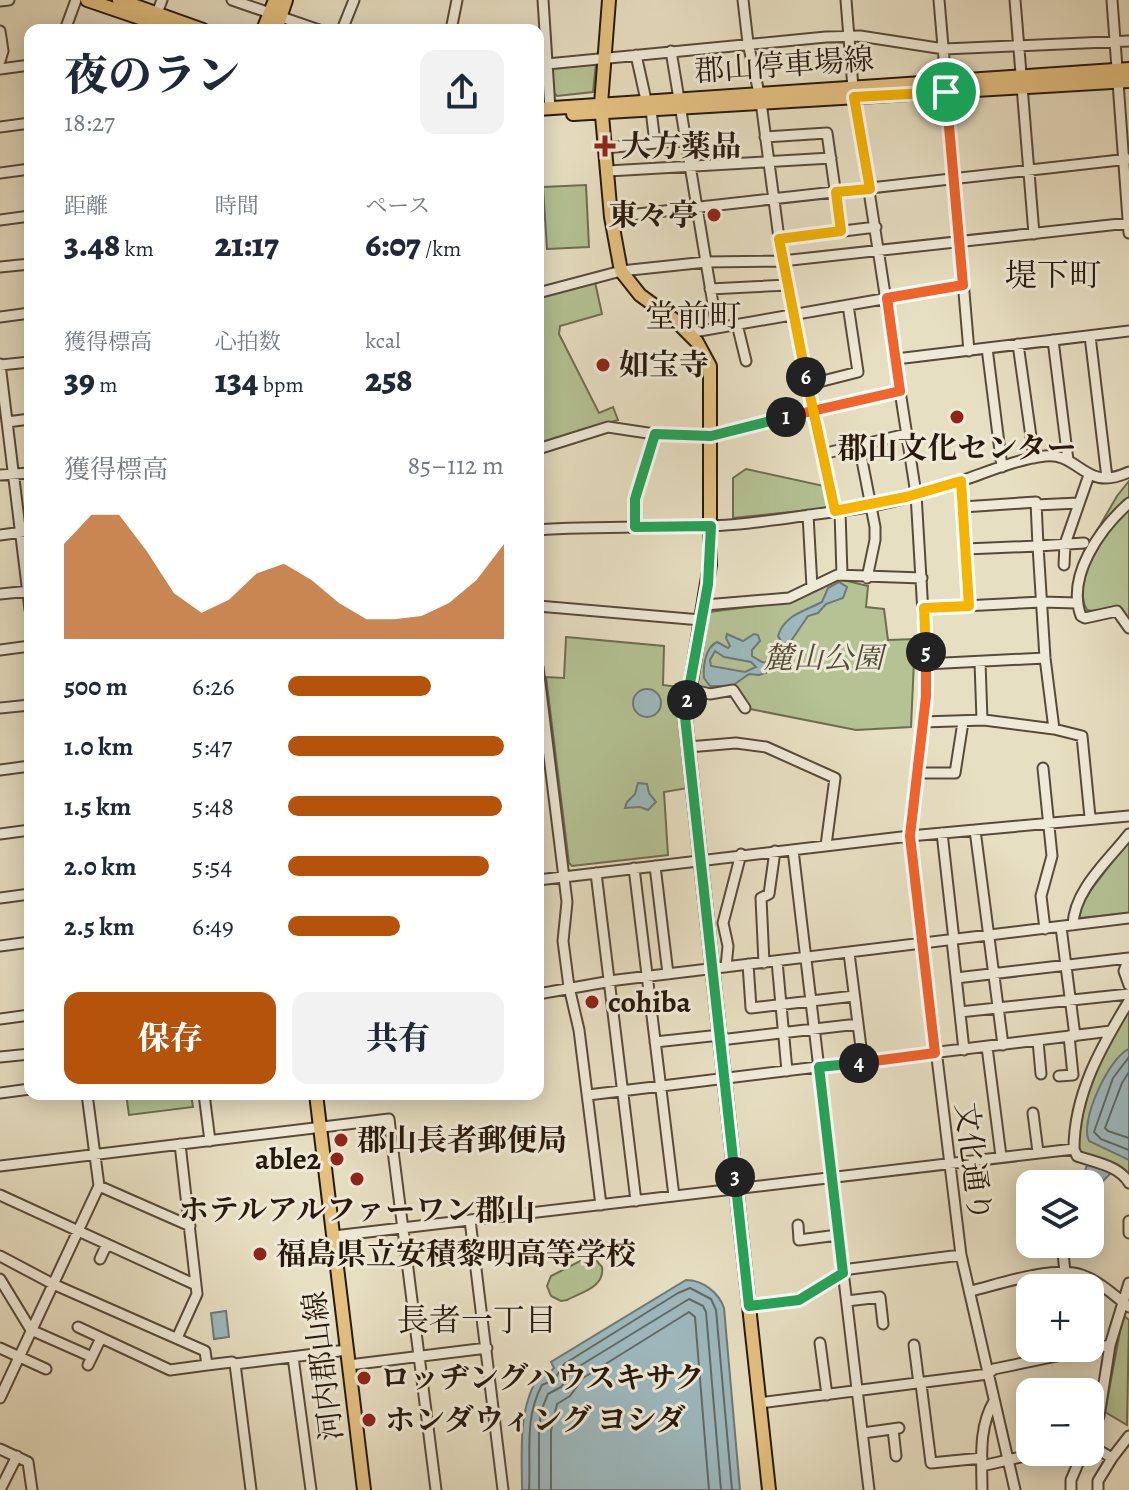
<!DOCTYPE html>
<html lang="ja">
<head>
<meta charset="utf-8">
<style>
	:root { --surface:#fff; --page:#f2f2f3; --text:#1f2937; --muted:#747a83; --accent:#b45309 }
	body { margin:0; font-family:Alegreya,"Noto Serif JP",serif; background:var(--page); color:var(--text); height:100vh; display:flex; flex-direction:column; font-size:30px; white-space:nowrap }
	* { box-sizing:border-box; margin:0 }
	p { font-size:26px; color:var(--muted) }
	.icon { flex:none; width:44px; height:44px; fill:none; stroke:currentColor; stroke-width:2; stroke-linecap:round; stroke-linejoin:round }
	.map { position:relative; flex:1; overflow:hidden }
	.panel { position:absolute; left:24px; top:24px; width:520px; height:1076px; display:flex; flex-direction:column; background:var(--surface); border-radius:16px; box-shadow:0 4px 20px #0003 }
	.panel>* { flex:none }
	.fabs { position:absolute; left:1016px; top:1170px; display:grid; gap:16px }
	.fabs a { display:grid; place-items:center; width:88px; height:88px; border-radius:16px; background:var(--surface); box-shadow:0 4px 20px #0003; font-size:40px }
	.pin { position:absolute; display:grid; place-items:center; width:68px; height:68px; color:#fff; margin:-34px; border:4px solid #fff; border-radius:50%; box-shadow:0 2px 8px #0007 }
	.km { position:absolute; width:40px; height:40px; margin:-20px; border-radius:50%; background:#222; color:#fff; font-size:22px; line-height:40px; text-align:center }
	.round { display:grid; place-items:center; flex:none; width:84px; height:84px; border-radius:16px; background:var(--page) }
	.head { display:flex; align-items:center; justify-content:space-between; height:136px; padding:0 40px }
	h1 { font-size:44px; font-weight:800; line-height:60px }
	.metrics { display:grid; grid-template-columns:repeat(3,1fr); gap:12px; height:136px; padding:8px 40px }
	.metrics div { display:grid; align-content:center }
	.metrics b { font-size:34px; font-weight:800 }
	.metrics small { font-size:22px; font-weight:400 }
	.metrics p { font-size:22px }
	.chart { height:224px; padding:16px 40px }
	.chart p { display:flex; justify-content:space-between }
	.chart svg { width:100%; height:144px; margin-top:8px; fill:var(--accent); opacity:.7 }
	.cta { display:flex; gap:16px; margin-top:auto; padding:16px 40px }
	.cta a { flex:1; height:92px; border-radius:16px; background:var(--accent); color:#fff; font-size:32px; font-weight:800; line-height:92px; text-align:center }
	.cta a+a { background:var(--page); color:var(--text) }
	ul { padding:0 40px; list-style:none; font-size:26px }
	li { display:grid; grid-template-columns:128px 96px 1fr; align-items:center; height:60px }
	li i { height:20px; border-radius:10px; background:var(--accent) }
	.map>svg:first-child { display:block }
	.green { fill:#b4c294; stroke:#6e6e50; stroke-width:2 }
	.water { fill:#9db9be; stroke:#6e7977; stroke-width:2; fill-rule:evenodd }
	.lines { fill:none; stroke-linecap:round; stroke-linejoin:round }
	.shore { stroke:#626965; stroke-width:2 }
	.minor-casing { stroke:#584a3a; stroke-width:13 }
	.major-casing { stroke:#28190c; stroke-width:16 }
	.minor { stroke:#efead7; stroke-width:9 }
	.major { stroke:#e4c081; stroke-width:12 }
	.split-1-casing { stroke:#fff; stroke-width:16 }
	.split-2-casing { stroke:#fff; stroke-width:16 }
	.split-3-casing { stroke:#fff; stroke-width:16 }
	.split-4-casing { stroke:#fff; stroke-width:16 }
	.split-5-casing { stroke:#fff; stroke-width:16 }
	.split-6-casing { stroke:#fff; stroke-width:16 }
	.split-7-casing { stroke:#fff; stroke-width:16 }
	.split-1 { stroke:#f0652b; stroke-width:10 }
	.split-2 { stroke:#22a559; stroke-width:10 }
	.split-3 { stroke:#22a559; stroke-width:10 }
	.split-4 { stroke:#22a559; stroke-width:10 }
	.split-5 { stroke:#f0652b; stroke-width:10 }
	.split-6 { stroke:#f5b400; stroke-width:10 }
	.split-7 { stroke:#f5b400; stroke-width:10 }
	.poi-dot { fill:#8f2418; stroke:#efead7; stroke-width:3 }
	.labels { text-anchor:middle; dominant-baseline:central; stroke-width:6; stroke-linejoin:round; paint-order:stroke }
	.street-label { font-size:30px; fill:#28190c; stroke:#efead7 }
	.poi-label { font-size:30px; font-weight:bold; fill:#28190c; stroke:#efead7; text-anchor:start }
	.park-label { font-size:30px; font-style:italic; fill:#524c35; stroke:#efead7 }
	.neighbourhood-label { font-size:32px; fill:#28190c; stroke:#efead7 }
</style>
</head>
<body>
<div class="map">
<svg width="1129" height="1490" viewBox="0 0 1129 1490">
	<rect width="100%" height="100%" fill="#e7dfc2"/>
	<filter id="stains"><feTurbulence type="fractalNoise" baseFrequency=".0025" numOctaves="4"/><feColorMatrix values="0 0 0 0 .2 0 0 0 0 .09 0 0 0 0 .02 0 0 0 .5 -.17"/></filter>
	<radialGradient id="worn" r=".72"><stop offset=".6" stop-color="#630" stop-opacity="0"/><stop offset="1" stop-color="#630" stop-opacity=".3"/></radialGradient>
	<path class="green" d="M 596,63 L 593,92 L 557,96 L 554,93 L 552,65 Z
		M 586,185 L 589,247 L 547,249 L 543,187 Z
		M 595,282 L 602,314 L 560,326 L 559,334 L 599,413 L 613,407 L 618,420 L 538,445 L 538,297 Z
		M 746,469 L 824,486 L 829,508 L 733,518 L 733,478 Z
		M 1129,481 L 1129,620 C 1114,597 1109,614 1087,610 C 1077,594 1089,576 1080,560 L 1117,496 Z
		M 839,579 L 868,586 L 866,607 L 884,609 L 888,640 L 915,639 L 911,727 L 856,730 L 750,709 L 732,688 L 719,692 L 697,688 L 709,612 L 794,601 Z
		M 566,637 L 664,646 L 663,685 L 685,688 L 688,788 L 664,792 L 668,855 L 572,866 L 569,863 L 546,677 L 564,678 Z
		M 1129,840 L 1129,913 L 1080,918 L 1078,916 L 1084,899 Z
		M 1129,1006 L 1129,1176 L 1121,1169 L 1080,1153 C 1064,1120 1112,1037 1129,1006 Z
		M 126,1094 L 191,1094 L 193,1107 L 129,1115 Z
		M 588,1257 L 594,1258 L 602,1267 C 605,1287 582,1292 567,1300 L 561,1301 L 551,1296 L 547,1286 L 551,1276 Z
		M 1123,1315 L 1129,1320 L 1127,1425 L 1105,1412 Z"/>
	<path class="water" d="M 839,582 L 847,587 L 843,598 L 826,604 L 818,613 L 808,616 L 789,644 L 783,644 L 778,636 C 784,615 805,611 822,602 L 828,588 Z
		M 727,634 L 743,641 L 754,634 L 758,635 L 760,641 L 752,650 L 752,656 L 762,662 L 775,664 L 774,670 L 759,675 L 749,674 L 732,686 L 710,686 L 704,678 C 703,666 705,648 717,642 L 728,648 L 730,646 L 726,638 ZM 715,651 L 724,657 L 751,662 L 756,667 L 745,672 L 711,666 L 710,660 Z
		M633 703a14 14 0 1 1 28 0a14 14 0 1 1-28 0Z
		M 638,783 L 647,784 L 649,793 L 656,802 L 648,810 L 640,807 L 625,808 L 627,802 L 635,794 Z
		M 1129,1049 L 1129,1160 L 1089,1141 C 1079,1122 1109,1057 1129,1049 Z
		M 1087,1165 L 1109,1171 L 1110,1174 L 1095,1189 L 1082,1180 Z
		M 686,1280 C 703,1280 719,1293 724,1308 L 740,1490 L 522,1490 C 522,1447 517,1407 542,1370 L 547,1376 L 554,1368 L 551,1362 Z
		M 226,1311 L 229,1337 L 214,1339 L 211,1313 Z"/>
	<g class="lines">
		<path class="shore" d="M 1129,1057 L 1113,1078 L 1094,1132 L 1101,1139 L 1129,1150
			M 1129,1072 L 1122,1083 L 1105,1128 L 1108,1131 L 1129,1138
			M 529,1490 C 531,1454 524,1418 542,1385 L 554,1380 L 564,1364 L 678,1293 L 690,1288 L 711,1299 L 716,1310 L 732,1490
			M 539,1490 L 539,1431 L 541,1411 L 548,1394 L 561,1387 L 573,1370 L 689,1299 L 703,1306 L 706,1312 L 721,1490
			M 551,1490 L 551,1431 L 557,1404 L 570,1396 L 583,1378 L 689,1312 L 695,1317 L 709,1490"/>
		<defs>
			<path id="minor" d="M 232,0 L 319,30
				M 543,0 L 550,109
				M 743,0 L 748,43 L 761,102 L 782,261 L 835,511
				M 846,0 L 853,88 L 916,494 L 926,664 L 926,696 L 910,836 L 961,1255 L 1015,1490
				M 939,0 L 969,351
				M 1015,0 L 1034,234
				M 1112,0 L 1129,233
				M 0,1 L 9,0
				M 157,13 L 162,0
				M 65,30 L 76,0
				M 342,30 L 354,0
				M 451,30 L 457,0
				M 0,31 L 3,51 L 0,61
				M 671,51 L 717,328
				M 636,55 L 646,100
				M 547,64 L 826,37 L 860,36 L 944,49 L 1129,41
				M 0,69 L 30,65
				M 651,110 L 655,143
				M 0,127 L 30,123
				M 765,137 L 827,133 L 841,231
				M 605,148 L 686,140
				M 608,171 L 831,158
				M 0,173 L 30,169
				M 611,217 L 1129,159
				M 0,220 L 30,216
				M 779,239 L 876,227
				M 0,267 L 30,264
				M 710,289 L 787,285
				M 538,293 L 621,271 L 706,262 L 782,261 L 1129,223
				M 0,317 L 30,313
				M 737,324 L 746,361
				M 688,333 L 963,285
				M 1090,336 L 1107,478
				M 1053,340 L 1068,460
				M 1018,344 L 1034,458
				M 987,348 L 1002,467
				M 896,359 L 1129,331
				M 0,364 L 30,610
				M 0,365 L 30,362
				M 807,385 L 858,372 L 848,305
				M 7,422 L 30,419
				M 859,445 L 875,527 L 875,540 L 867,578
				M 538,449 L 608,427 L 661,435 L 711,436 L 900,391
				M 822,454 L 907,434
				M 0,475 L 30,473
				M 961,481 L 969,606
				M 1129,503 C 1100,529 1066,576 1081,616 L 1085,618 L 1117,611 L 1129,628
				M 1036,505 L 1078,503
				M 963,507 L 1036,502 L 1038,546 L 1084,543
				M 840,511 L 842,575
				M 808,515 L 812,587
				M 635,527 L 635,499 L 655,434
				M 538,530 C 595,526 651,528 708,526 C 752,525 797,516 840,511 C 881,507 925,493 964,480 C 990,471 1018,459 1045,456 C 1080,452 1084,493 1129,472
				M 0,535 L 30,531
				M 966,549 L 1038,546 L 1045,658 L 1054,729
				M 1064,565 L 1065,544 L 1089,475
				M 0,594 L 30,591
				M 705,605 L 789,598 L 837,575 L 922,578
				M 538,606 L 701,620
				M 924,608 L 1042,602 L 1077,603
				M 0,650 L 30,646
				M 980,662 L 982,720
				M 926,664 L 1045,658
				M 538,667 L 567,902 L 563,941 L 569,987 L 579,1030 L 601,1205
				M 689,689 L 710,694 L 733,690 L 745,708
				M 0,708 L 30,705
				M 923,722 L 984,720 L 1054,729 L 1082,736 L 1090,817
				M 688,747 L 736,743 L 766,747 L 835,778 L 826,845
				M 1043,768 L 1052,856 L 1041,896 L 1045,929
				M 0,770 L 30,766
				M 917,773 L 955,773 L 963,722
				M 975,830 L 1003,1045
				M 942,833 L 954,940
				M 0,834 L 30,830
				M 793,850 L 869,1490
				M 655,866 L 668,974
				M 634,868 L 674,1196
				M 596,873 L 636,1201
				M 538,880 L 910,836 L 1129,816
				M 0,898 L 30,894
				M 1073,925 C 1074,890 1108,861 1129,834
				M 1061,927 L 1075,1036
				M 952,940 L 964,1050
				M 0,946 L 30,942
				M 849,953 L 863,1063
				M 1129,958 L 1124,971 L 1129,985
				M 777,961 L 787,1071
				M 764,963 L 761,898 L 769,894 L 775,851
				M 748,964 L 751,1008 L 854,996
				M 726,967 L 728,946 L 723,923 L 741,854
				M 956,978 L 1129,958
				M 538,994 L 617,980 L 1129,918
				M 960,1012 L 1129,994
				M 0,1019 L 30,1015
				M 720,1040 L 858,1024
				M 1038,1041 L 1041,1074
				M 655,1042 L 720,1035
				M 987,1047 L 1001,1156
				M 0,1057 L 30,1054
				M 1059,1076 L 1073,1075 L 1069,1036
				M 0,1093 L 30,1089
				M 204,1094 L 210,1141
				M 588,1095 L 1111,1031
				M 1033,1113 L 1038,1152
				M 1074,1149 L 1077,1156 C 1094,1162 1120,1166 1129,1183
				M 0,1166 L 389,1119 L 436,1490
				M 99,1186 L 190,1226
				M 0,1195 L 196,1285
				M 470,1220 L 503,1490
				M 1129,1221 L 1129,1233
				M 798,1225 L 799,1240 L 838,1235
				M 334,1236 L 1074,1149 C 1074,1094 1101,1047 1129,1001
				M 1062,1244 L 1065,1272
				M 0,1256 L 53,1284 L 205,1351 L 207,1365 L 232,1362 L 235,1364 L 347,1350
				M 100,1259 L 107,1244
				M 0,1279 L 31,1330 L 92,1357
				M 971,1291 C 1000,1284 1054,1265 1082,1275 C 1099,1281 1115,1296 1129,1307
				M 847,1301 L 880,1297 L 883,1324
				M 749,1306 L 799,1300 L 850,1269 L 961,1255
				M 78,1327 L 170,1370 L 207,1365
				M 177,1338 L 197,1294 L 180,1144
				M 820,1343 L 827,1395
				M 914,1345 L 919,1384
				M 0,1348 L 46,1369
				M 293,1357 L 311,1490
				M 235,1364 L 251,1490
				M 88,1365 L 101,1338
				M 349,1365 L 487,1348
				M 921,1384 L 931,1463 L 982,1458
				M 0,1398 L 99,1186 L 87,1094
				M 759,1403 L 988,1374 L 994,1369 L 1110,1345
				M 893,1429 L 896,1456
				M 863,1433 L 899,1428
				M 1090,1435 L 1099,1416 L 1110,1345 L 1129,1283
				M 1090,1445 L 1112,1458 L 1129,1436
				M 0,1449 L 28,1462 L 32,1490
				M 982,1466 L 1042,1452
				M 0,1490 L 17,1456
				M 982,1490 C 982,1460 978,1428 994,1401
				M 1071,1490 L 1071,1480 L 1083,1452
				M 1098,1490 L 1098,1481 L 1112,1458"/>
			<path id="major" d="M 87,0 L 175,30
				M 119,0 L 203,30
				M 609,0 L 601,104 L 611,217 L 621,271 L 640,295 L 676,321 L 697,342 L 710,366 L 710,565 L 685,717 L 769,1490
				M 263,30 L 275,0
				M 276,30 L 286,0
				M 538,109 L 1129,69
				M 573,114 L 1129,81
				M 316,1094 L 364,1490"/>
		</defs>
		<use href="#minor" class="minor-casing"/>
		<use href="#major" class="major-casing"/>
		<use href="#minor" class="minor"/>
		<use href="#major" class="major"/>
	</g>
	<g class="lines">
		<defs>
			<path id="split-1" d="M 786,417 L 900,391 L 887,298 L 963,285 L 946,92"/>
			<path id="split-2" d="M 687,700 L 708,584 L 711,526 L 635,527 L 635,499 L 655,434 L 711,436 L 786,417"/>
			<path id="split-3" d="M 687,700 L 685,717 L 735,1177"/>
			<path id="split-4" d="M 735,1177 L 749,1306 L 799,1300 L 843,1273 L 819,1067 L 859,1063"/>
			<path id="split-5" d="M 859,1063 L 935,1053 L 910,836 L 926,696 L 926,652"/>
			<path id="split-6" d="M 806,377 L 835,511 L 906,497 L 961,481 L 969,606 L 924,608 L 926,652"/>
			<path id="split-7" d="M 806,377 L 779,239 L 841,231 L 836,192 L 870,189 L 854,97 L 946,92"/>
		</defs>
		<use href="#split-1" class="split-1-casing"/>
		<use href="#split-2" class="split-2-casing"/>
		<use href="#split-3" class="split-3-casing"/>
		<use href="#split-4" class="split-4-casing"/>
		<use href="#split-5" class="split-5-casing"/>
		<use href="#split-6" class="split-6-casing"/>
		<use href="#split-7" class="split-7-casing"/>
		<use href="#split-1" class="split-1"/>
		<use href="#split-2" class="split-2"/>
		<use href="#split-3" class="split-3"/>
		<use href="#split-4" class="split-4"/>
		<use href="#split-5" class="split-5"/>
		<use href="#split-6" class="split-6"/>
		<use href="#split-7" class="split-7"/>
	</g>
	<g class="poi-dot">
		<path d="M601 134h8v8h8v8h-8v8h-8v-8h-8v-8h8z"/>
		<circle cx="714" cy="215" r="8"/>
		<circle cx="603" cy="365" r="8"/>
		<circle cx="957" cy="417" r="8"/>
		<circle cx="592" cy="1002" r="8"/>
		<circle cx="341" cy="1140" r="8"/>
		<circle cx="337" cy="1159" r="8"/>
		<circle cx="357" cy="1179" r="8"/>
		<circle cx="260" cy="1254" r="8"/>
		<circle cx="364" cy="1378" r="8"/>
		<circle cx="369" cy="1420" r="8"/>
	</g>
	<g class="labels">
		<g class="street-label">
			<text transform="translate(784 65) rotate(-4)">郡山停車場線</text>
			<text transform="translate(973 1162) rotate(83)">文化通り</text>
			<text transform="translate(323 1366) rotate(-97)">河内郡山線</text>
		</g>
		<g class="poi-label">
			<text x="621" y="146">大方薬品</text>
			<text x="698" y="215" text-anchor="end">東々亭</text>
			<text x="619" y="365">如宝寺</text>
			<text x="957" y="448" text-anchor="middle">郡山文化センター</text>
			<text x="608" y="1002">cohiba</text>
			<text x="357" y="1140">郡山長者郵便局</text>
			<text x="321" y="1159" text-anchor="end">able2</text>
			<text x="357" y="1210" text-anchor="middle">ホテルアルファーワン郡山</text>
			<text x="276" y="1254">福島県立安積黎明高等学校</text>
			<text x="380" y="1378">ロッヂングハウスキサク</text>
			<text x="385" y="1420">ホンダウィング ヨシダ</text>
		</g>
		<g class="park-label">
			<text x="823" y="658">麓山公園</text>
		</g>
		<g class="neighbourhood-label">
			<text x="1053" y="275">堤下町</text>
			<text x="693" y="316">堂前町</text>
			<text x="477" y="1320">長者一丁目</text>
		</g>
	</g>
	<rect width="100%" height="100%" filter="url(#stains)"/>
	<rect width="100%" height="100%" fill="url(#worn)"/>
</svg>
<div class="fabs">
<a><svg class="icon" aria-label="layers" viewBox="0 0 24 24"><path d="M12 4l9 5-9 5-9-5zM3 14l9 5 9-5"/></svg></a>
<a>+</a>
<a>−</a>
</div>
<div class="pin" style="left:946px;top:92px;background:#1e9e55"><svg class="icon" aria-label="arrive" viewBox="0 0 24 24"><path d="M6 21V4h12l-3 4 3 4H6"/></svg></div>
<b class="km" style="left:786px;top:417px">1</b>
<b class="km" style="left:687px;top:700px">2</b>
<b class="km" style="left:735px;top:1177px">3</b>
<b class="km" style="left:859px;top:1063px">4</b>
<b class="km" style="left:926px;top:652px">5</b>
<b class="km" style="left:806px;top:377px">6</b>
<section class="panel">
<div class="head"><div><h1>夜のラン</h1><p>18:27</p></div><a class="round"><svg class="icon" aria-label="share" viewBox="0 0 24 24"><path d="M12 15V3M7 8l5-5 5 5M5 13v7h14v-7"/></svg></a></div>
<div class="metrics">
<div><p>距離</p><b>3.48<small> km</small></b></div>
<div><p>時間</p><b>21:17</b></div>
<div><p>ペース</p><b>6:07<small> /km</small></b></div>
</div>
<div class="metrics">
<div><p>獲得標高</p><b>39<small> m</small></b></div>
<div><p>心拍数</p><b>134<small> bpm</small></b></div>
<div><p>kcal</p><b>258</b></div>
</div>
<div class="chart"><p><span>獲得標高</span>85–112 m</p>
<svg viewBox="0 0 160 44" preserveAspectRatio="none"><path d="M0 44V15L10 6L20 6L30 17L40 30L50 36L60 32L70 24L80 21L90 26L100 33L110 38L120 38L130 37L140 33L150 26L160 15V44z"/></svg>
</div>
<ul>
<li><b>500 m</b>6:26<i style="width:66%"></i></li>
<li><b>1.0 km</b>5:47<i style="width:100%"></i></li>
<li><b>1.5 km</b>5:48<i style="width:99%"></i></li>
<li><b>2.0 km</b>5:54<i style="width:93%"></i></li>
<li><b>2.5 km</b>6:49<i style="width:52%"></i></li>
</ul>
<div class="cta"><a>保存</a><a>共有</a></div>
</section>
</div>
</body>
</html>
